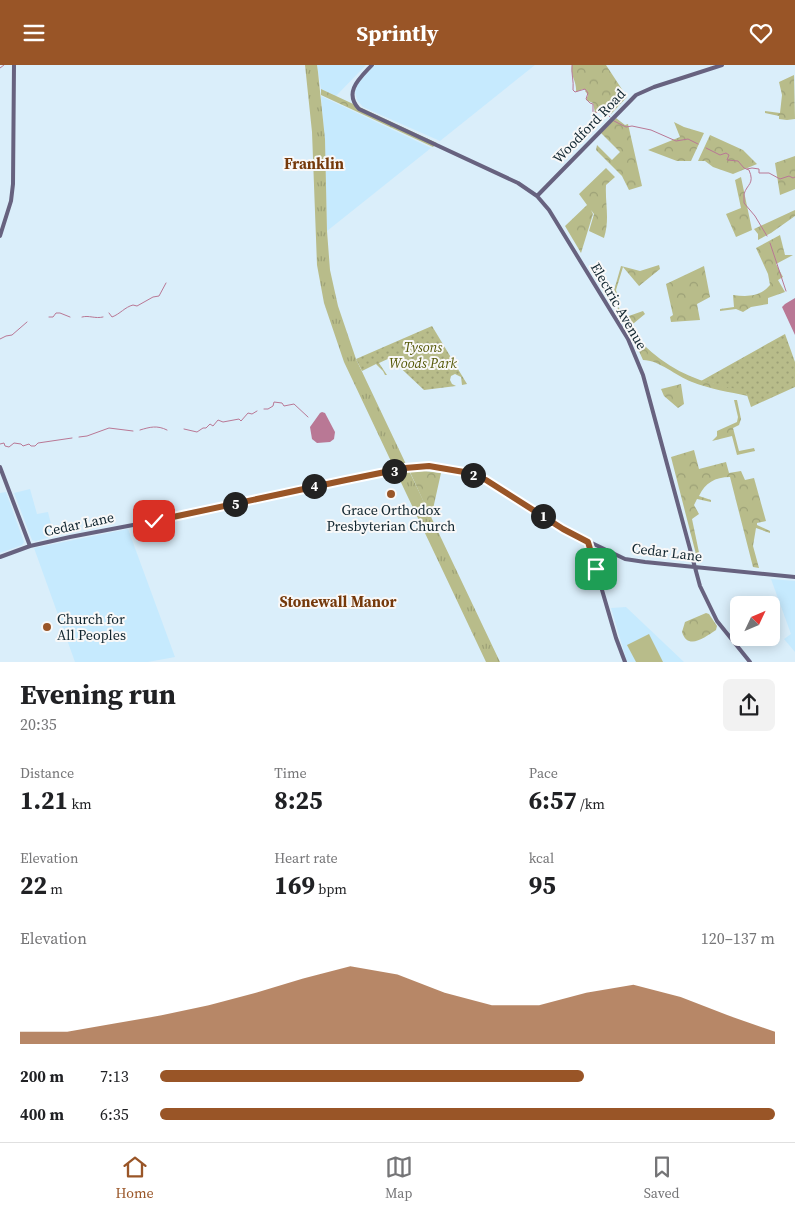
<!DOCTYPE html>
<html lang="en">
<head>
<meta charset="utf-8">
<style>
	:root { --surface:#fff; --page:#f2f2f2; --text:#202124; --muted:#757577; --line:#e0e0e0; --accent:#995527 }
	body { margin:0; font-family:"Source Serif 4",serif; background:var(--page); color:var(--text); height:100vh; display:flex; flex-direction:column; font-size:19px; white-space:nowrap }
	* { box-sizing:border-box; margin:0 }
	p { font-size:16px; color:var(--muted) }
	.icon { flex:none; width:28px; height:28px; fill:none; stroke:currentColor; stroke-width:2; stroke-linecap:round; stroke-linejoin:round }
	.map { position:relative; height:597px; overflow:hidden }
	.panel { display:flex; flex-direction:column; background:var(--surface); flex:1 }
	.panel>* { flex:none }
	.needle { width:32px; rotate:46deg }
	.fabs { position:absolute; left:730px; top:531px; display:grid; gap:10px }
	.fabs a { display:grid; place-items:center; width:50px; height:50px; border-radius:8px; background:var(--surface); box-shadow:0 2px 12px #0003; font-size:25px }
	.pin { position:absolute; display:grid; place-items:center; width:42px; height:42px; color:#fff; margin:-21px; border-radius:10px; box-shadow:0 2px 8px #0006 }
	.km { position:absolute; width:25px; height:25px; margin:-12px; border-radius:50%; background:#222; color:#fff; font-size:14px; line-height:25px; text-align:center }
	.round { display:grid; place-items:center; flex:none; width:52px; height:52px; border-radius:8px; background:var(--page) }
	.head { display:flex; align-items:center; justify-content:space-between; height:85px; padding:0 20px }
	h1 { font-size:28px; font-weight:700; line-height:38px }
	.stats { display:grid; grid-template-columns:repeat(3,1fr); gap:8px; height:85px; padding:5px 20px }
	.stats div { display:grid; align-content:center }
	.stats b { font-size:25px; font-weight:700 }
	.stats small { font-size:14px; font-weight:400 }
	.stats p { font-size:14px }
	.chart { height:140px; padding:10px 20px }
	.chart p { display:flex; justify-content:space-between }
	.chart svg { width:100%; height:90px; margin-top:5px; fill:var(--accent); opacity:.7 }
	ul { padding:0 20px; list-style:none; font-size:16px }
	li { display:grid; grid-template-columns:80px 60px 1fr; align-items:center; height:38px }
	li i { height:12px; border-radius:6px; background:var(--accent) }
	header { display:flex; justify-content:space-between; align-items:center; height:65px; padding:0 20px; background:var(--accent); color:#fff; font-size:22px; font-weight:700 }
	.tabs { display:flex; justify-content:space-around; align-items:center; height:70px; border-top:1px solid var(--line); background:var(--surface); font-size:14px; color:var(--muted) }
	.tabs a { display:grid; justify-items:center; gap:2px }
	.tabs .active { color:var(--accent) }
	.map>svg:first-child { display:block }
	.built { fill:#c6eafe }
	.grass { fill:url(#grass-tufts) }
	.forest { fill:url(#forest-crowns) }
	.park { fill:url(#park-dots) }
	.pitch { fill:#b8bc8a }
	.water { fill:#b97895 }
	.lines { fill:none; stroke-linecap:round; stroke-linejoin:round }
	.stream { stroke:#b97895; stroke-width:1 }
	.secondary { stroke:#67627f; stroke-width:4 }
	.route-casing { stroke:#fff; stroke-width:10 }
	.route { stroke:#995527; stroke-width:6 }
	.poi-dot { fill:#995527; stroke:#f8f8f8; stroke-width:2 }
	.labels { text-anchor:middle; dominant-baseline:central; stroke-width:4; stroke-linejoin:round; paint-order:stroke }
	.street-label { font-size:14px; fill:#10252f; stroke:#f8f8f8 }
	.park-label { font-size:14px; font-style:italic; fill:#575a0a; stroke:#f8f8f8 }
	.poi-label { font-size:14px; fill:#10252f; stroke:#f8f8f8 }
	.neighbourhood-label { font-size:15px; font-weight:bold; fill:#75390b; stroke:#f8f8f8 }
</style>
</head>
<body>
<header><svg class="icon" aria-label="menu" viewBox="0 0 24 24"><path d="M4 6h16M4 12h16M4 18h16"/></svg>Sprintly<svg class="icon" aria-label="heart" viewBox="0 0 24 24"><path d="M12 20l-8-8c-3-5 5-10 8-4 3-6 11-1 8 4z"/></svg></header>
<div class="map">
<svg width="795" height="597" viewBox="0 0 795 597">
	<defs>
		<pattern id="grass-tufts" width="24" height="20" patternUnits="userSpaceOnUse" patternTransform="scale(1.25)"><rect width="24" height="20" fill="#b8bc8a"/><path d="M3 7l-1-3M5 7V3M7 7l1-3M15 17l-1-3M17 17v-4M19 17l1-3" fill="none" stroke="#9da177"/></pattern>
		<pattern id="forest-crowns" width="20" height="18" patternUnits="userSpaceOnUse" patternTransform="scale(1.25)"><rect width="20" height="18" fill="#b8bc8a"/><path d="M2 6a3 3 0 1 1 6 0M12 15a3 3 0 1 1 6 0" fill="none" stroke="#9da177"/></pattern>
		<pattern id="park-dots" width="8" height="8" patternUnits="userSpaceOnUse" patternTransform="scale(1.25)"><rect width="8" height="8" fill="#b8bc8a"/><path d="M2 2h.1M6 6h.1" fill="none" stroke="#9da177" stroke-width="1.8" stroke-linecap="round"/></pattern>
	</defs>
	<rect width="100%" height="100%" fill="#daeefa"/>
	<path class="built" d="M 317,0 L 366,0 L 336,31 L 321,24 Z
		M 375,0 L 535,0 L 440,76 L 363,42 L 357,35 L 355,27 L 358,18 Z
		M 321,31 L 431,83 L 327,166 L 325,76 Z
		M 30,424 L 37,449 L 48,447 L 54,471 L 36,476 L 32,475 L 14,428 Z
		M 6,427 L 24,477 L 22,480 L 0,488 L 0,428 Z
		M 128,464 L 175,592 L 148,597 L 75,597 L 34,483 Z
		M 771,514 L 795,516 L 795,587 L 784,574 L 791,569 Z
		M 626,542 L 684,597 L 627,597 L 611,543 Z"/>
	<path class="grass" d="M 305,0 L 317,0 L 318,7 L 325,74 L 327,166 L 330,205 L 338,241 L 356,294 L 500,597 L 486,597 L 344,297 L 324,238 L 317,200 L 312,67 Z"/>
	<path class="forest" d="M 572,0 L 606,0 L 627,32 L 611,49 L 609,47 L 595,48 L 593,38 L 586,35 L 588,30 L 585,26 L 586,25 L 583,24 L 576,27 C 577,16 570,11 572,0 Z
		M 794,10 L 795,54 L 787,55 L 779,54 L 779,51 L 765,48 L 765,46 L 780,48 L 782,30 L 779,17 Z
		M 321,24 L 437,78 L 433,82 L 321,30 Z
		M 616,53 L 625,60 L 628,59 L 642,121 L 629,125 L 622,111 L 596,85 L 597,80 L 612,95 L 620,87 L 601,68 Z
		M 674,57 L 684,62 L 704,68 L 691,96 L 677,96 L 648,85 L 680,72 Z
		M 710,70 L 743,85 L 757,99 L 733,109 L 713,102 L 705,96 L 698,96 Z
		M 795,91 L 795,124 L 780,130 L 775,98 Z
		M 606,103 L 615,112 L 606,120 C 605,139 610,154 604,173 L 589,166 L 594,149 L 591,145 L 593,149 L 581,188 L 565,161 L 587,140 L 579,129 Z
		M 741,112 L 752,165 L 736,172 L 726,149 L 741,143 L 735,115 Z
		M 795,145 L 795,151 L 771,168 L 758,175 L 758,169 L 754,164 Z
		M 780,170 L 785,190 L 793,190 L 776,199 L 783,212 L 778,215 L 785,227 L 768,233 L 768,239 L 751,242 L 743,247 L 736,244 L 720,246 L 720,244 L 734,242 L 733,230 C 747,232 760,232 770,220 L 768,209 L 756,183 Z
		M 659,200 L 660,204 L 639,221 L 623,202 L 616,225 L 618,233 L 620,234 L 614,237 L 611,236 L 621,201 L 640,206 Z
		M 704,201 L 710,232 L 697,239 L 700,255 L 671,257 L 670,252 L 673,250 L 666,219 Z
		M 618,242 L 626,252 L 643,246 L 645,249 L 628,263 C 647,286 671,305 700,315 C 715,320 737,320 748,331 C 729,327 710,324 692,317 C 676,311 659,295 643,295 L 628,262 L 617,247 Z
		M 681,319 L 684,339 L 678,343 L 664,331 L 661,324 Z
		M 734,335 L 737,335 L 741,354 L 739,360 L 733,363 L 739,386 L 754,383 L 755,386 L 737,390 L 732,371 L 712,376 L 717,371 L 717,366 L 737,357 L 738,352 Z
		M 694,385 L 699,404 L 726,397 L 729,408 L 741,406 L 745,415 L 754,413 L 766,456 L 757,458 L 757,460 L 770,466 L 770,468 L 756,463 L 753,481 L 759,503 L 753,502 L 730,412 C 715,412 705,418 699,431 L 711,435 L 711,437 L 697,434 L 694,440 L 699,449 L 692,454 L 701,497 L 698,497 L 671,392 Z
		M 424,406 L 441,408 L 431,453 L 410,407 Z
		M 706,548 L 709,549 L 717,561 L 716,565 C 705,572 688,586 682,567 L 685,557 Z"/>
	<path class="park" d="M 432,261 L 467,319 L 462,320 L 461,312 L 455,309 L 451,311 L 450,315 L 452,319 L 456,321 L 424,325 L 390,293 L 379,298 L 387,310 L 385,310 L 383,306 L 376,299 L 362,306 L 356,294 Z
		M 785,269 L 795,297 L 795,322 L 751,342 L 747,330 L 732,323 L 701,316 Z"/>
	<path class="pitch" d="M 649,569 L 663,597 L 636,597 L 627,580 Z"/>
	<path class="water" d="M 795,233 L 795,270 L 782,242 L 785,239 Z
		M 322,347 L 325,348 L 335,367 L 334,374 L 330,377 L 317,378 L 312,374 L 310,362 L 320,348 Z"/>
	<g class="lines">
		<path class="stream" d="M 572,0 C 571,8 574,16 573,25 L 575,27 L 585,24 L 588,28 L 586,34 L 590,38 L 593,39 L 593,47 L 606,48 L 610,52
			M 0,3 L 4,0
			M 614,56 L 626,62 L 632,61 L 651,65 L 676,76 L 688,74 L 698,79
			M 706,83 L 720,90 L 726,88 L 729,90 L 727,95 L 738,96 L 744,103 L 749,105 C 755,119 747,119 744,129 C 744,132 744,135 744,138 L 755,151 L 767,171
			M 747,104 L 752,103 L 759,104 L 759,108 L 769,108 L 780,114 L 789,111 L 793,113 L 795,112
			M 770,178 L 786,226
			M 109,248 L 112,252 C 120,249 125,242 133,240 L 137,241 L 153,232 L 159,231 L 166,218
			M 49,252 L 53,252 L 56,248 L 60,248 L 70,252
			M 82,252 C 89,250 95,254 103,252
			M 0,274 L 6,271 L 12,270 L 27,257
			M 264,344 L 268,344 L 273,341 L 274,337 L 282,338 L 284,341 L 294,339 L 308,352
			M 184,364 L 197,367 L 203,363 L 206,363 L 210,359 L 213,361 L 218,355 L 223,357 L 239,354 L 241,356 L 248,348 L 252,349 L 257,346
			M 140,365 C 150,362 157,360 167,365
			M 79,372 L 87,371 L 109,363 L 133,366
			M 0,379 L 4,378 L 5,381 L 9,382 L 14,378 L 21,379 L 23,381 L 29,379 L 31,381 L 35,381 L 38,378 L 72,373"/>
		<path class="secondary" d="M 372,0 C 360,13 343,27 359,44 L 518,118 L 537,131 L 549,145 L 628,274 L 643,310 L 700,521 L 717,556 L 750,597
			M 537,131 L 636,30 L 654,22 L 722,0
			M 0,171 L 11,136 L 13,119 L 14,0
			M 0,402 L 30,481
			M 588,477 L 616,573 L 625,597
			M 0,492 L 30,481 L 70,472 L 154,456 L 314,421 L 423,401 L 464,407 L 480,412 L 496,420 L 573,469 L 625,494 L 645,497 L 795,512"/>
	</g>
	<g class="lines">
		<defs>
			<path id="route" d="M 154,456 L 346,415 L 405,403 L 429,401 L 464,407 L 486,415 L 563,464 L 588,477 L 596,504"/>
		</defs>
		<use href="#route" class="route-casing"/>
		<use href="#route" class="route"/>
	</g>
	<g class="poi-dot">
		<circle cx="391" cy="429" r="5"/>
		<circle cx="47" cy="562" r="5"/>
	</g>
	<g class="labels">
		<g class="street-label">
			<text transform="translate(589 61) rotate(-46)">Woodford Road</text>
			<text transform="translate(619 241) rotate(60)">Electric Avenue</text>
			<text transform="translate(79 459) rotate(-12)">Cedar Lane</text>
			<text transform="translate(667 487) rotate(7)">Cedar Lane</text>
		</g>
		<g class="park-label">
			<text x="423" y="282">Tysons<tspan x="423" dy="16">Woods Park</tspan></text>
		</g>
		<g class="poi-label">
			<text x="391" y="445">Grace Orthodox<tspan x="391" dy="16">Presbyterian Church</tspan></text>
			<text x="57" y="554" text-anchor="start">Church for<tspan x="57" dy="16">All Peoples</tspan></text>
		</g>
		<g class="neighbourhood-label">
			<text x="314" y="98">Franklin</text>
			<text x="338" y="536">Stonewall Manor</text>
		</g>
	</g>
</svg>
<div class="fabs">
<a><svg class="needle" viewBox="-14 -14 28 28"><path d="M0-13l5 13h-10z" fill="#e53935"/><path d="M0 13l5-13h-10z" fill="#757577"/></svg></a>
</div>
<div class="pin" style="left:596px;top:504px;background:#1e9e55"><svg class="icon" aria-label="arrive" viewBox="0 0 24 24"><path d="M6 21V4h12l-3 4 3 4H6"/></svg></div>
<div class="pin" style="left:154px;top:456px;background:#d93025"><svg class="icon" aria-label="check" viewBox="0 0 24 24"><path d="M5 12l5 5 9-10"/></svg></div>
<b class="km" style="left:543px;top:451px">1</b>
<b class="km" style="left:473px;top:410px">2</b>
<b class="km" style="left:394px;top:406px">3</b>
<b class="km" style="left:314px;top:421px">4</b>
<b class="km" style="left:235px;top:439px">5</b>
</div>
<section class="panel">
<div class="head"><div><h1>Evening run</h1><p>20:35</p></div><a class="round"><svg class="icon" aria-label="share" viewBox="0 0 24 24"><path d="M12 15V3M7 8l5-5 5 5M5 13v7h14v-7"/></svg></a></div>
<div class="stats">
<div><p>Distance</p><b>1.21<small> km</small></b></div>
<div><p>Time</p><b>8:25</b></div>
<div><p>Pace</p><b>6:57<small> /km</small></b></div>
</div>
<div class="stats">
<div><p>Elevation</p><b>22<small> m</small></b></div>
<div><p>Heart rate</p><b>169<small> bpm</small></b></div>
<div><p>kcal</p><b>95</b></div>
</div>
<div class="chart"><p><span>Elevation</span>120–137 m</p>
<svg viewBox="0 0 160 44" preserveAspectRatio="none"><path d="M0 44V38L10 38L20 34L30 30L40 25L50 19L60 12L70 6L80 10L90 19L100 25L110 25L120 19L130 15L140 21L150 30L160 38V44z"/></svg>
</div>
<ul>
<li><b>200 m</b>7:13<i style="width:69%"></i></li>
<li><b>400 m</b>6:35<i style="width:100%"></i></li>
</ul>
</section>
<nav class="tabs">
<a class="active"><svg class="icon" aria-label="home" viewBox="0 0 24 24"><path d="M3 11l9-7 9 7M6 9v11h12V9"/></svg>Home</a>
<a><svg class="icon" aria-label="map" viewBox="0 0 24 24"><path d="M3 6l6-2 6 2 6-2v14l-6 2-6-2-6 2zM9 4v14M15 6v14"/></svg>Map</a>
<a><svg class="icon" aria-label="saved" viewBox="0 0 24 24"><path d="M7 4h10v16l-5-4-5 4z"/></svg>Saved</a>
</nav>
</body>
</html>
